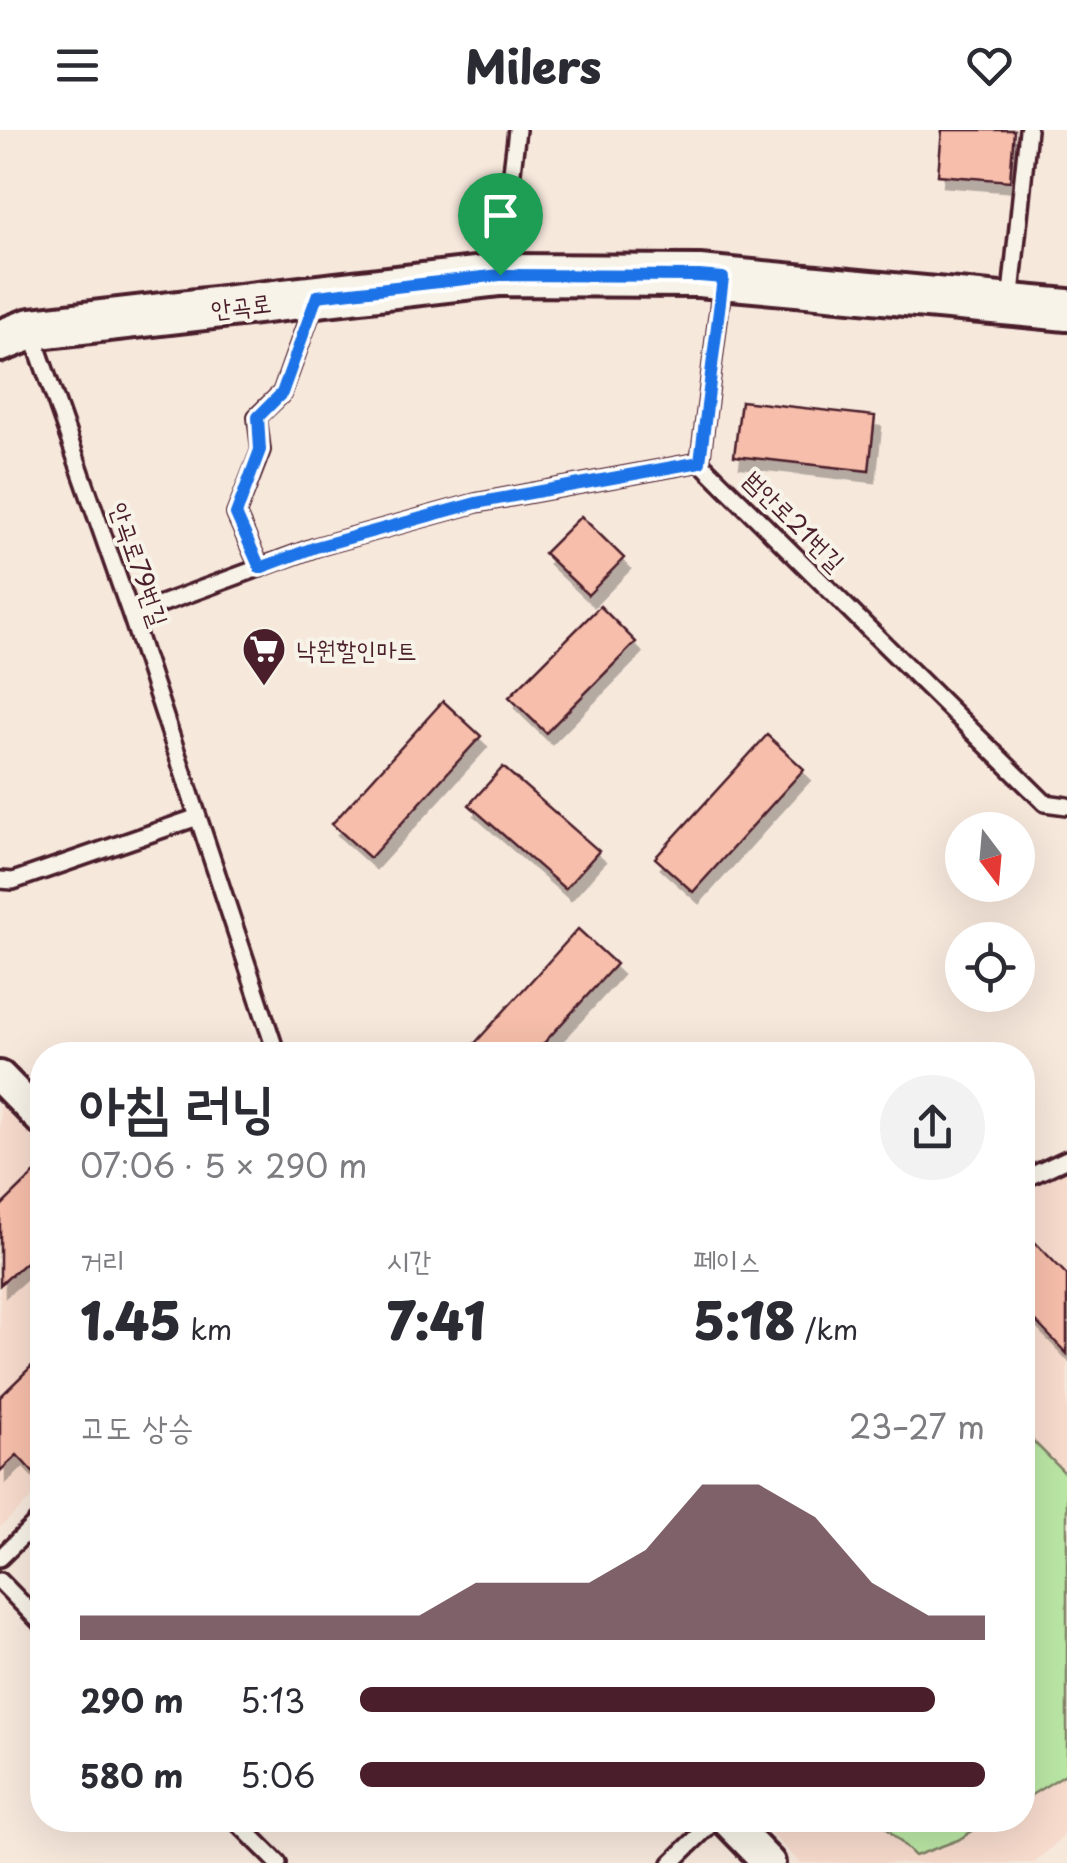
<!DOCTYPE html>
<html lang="ko">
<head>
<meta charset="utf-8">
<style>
	:root { --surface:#fff; --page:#f2f2f3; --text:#2b2b33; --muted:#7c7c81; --accent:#4a1f2b }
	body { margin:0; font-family:"Playpen Sans","Poor Story",sans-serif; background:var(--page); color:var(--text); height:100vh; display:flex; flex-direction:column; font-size:38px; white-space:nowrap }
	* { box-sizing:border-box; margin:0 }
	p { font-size:32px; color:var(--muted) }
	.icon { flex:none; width:55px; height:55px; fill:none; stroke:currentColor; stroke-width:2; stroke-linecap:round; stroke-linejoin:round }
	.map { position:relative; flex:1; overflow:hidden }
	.details { position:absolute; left:30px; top:912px; width:1005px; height:790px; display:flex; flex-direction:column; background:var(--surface); border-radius:40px; box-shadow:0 10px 40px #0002 }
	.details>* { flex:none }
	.needle { width:65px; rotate:164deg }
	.fabs { position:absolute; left:945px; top:682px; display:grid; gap:20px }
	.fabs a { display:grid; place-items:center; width:90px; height:90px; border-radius:50%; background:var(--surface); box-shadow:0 10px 40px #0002; font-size:50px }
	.pin { position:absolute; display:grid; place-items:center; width:85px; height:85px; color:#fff; margin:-102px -42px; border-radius:50% 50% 50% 0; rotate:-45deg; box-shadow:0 0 10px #0007 }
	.pin .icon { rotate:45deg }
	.round { display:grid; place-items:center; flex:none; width:105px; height:105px; border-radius:52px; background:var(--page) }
	.headline { display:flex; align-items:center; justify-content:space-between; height:170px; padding:0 50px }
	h1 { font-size:55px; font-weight:800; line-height:75px }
	.stats { display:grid; grid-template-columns:repeat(3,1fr); gap:15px; height:170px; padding:10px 50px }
	.stats div { display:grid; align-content:center }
	.stats b { font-size:50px; font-weight:800 }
	.stats small { font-size:28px; font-weight:400 }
	.stats p { font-size:28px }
	.chart { height:280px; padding:20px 50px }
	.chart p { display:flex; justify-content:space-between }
	.chart svg { width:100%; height:180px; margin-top:10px; fill:var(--accent); opacity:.7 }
	ul { padding:0 50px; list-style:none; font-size:32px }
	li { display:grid; grid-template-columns:160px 120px 1fr; align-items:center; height:75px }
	li i { height:25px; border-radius:12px; background:var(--accent) }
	header { display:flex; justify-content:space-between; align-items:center; height:130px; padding:0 50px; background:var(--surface); font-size:45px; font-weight:800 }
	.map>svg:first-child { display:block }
	.built { fill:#f7dbcd }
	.garden { fill:#bae7a5; stroke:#828368; stroke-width:2.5 }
	.building { fill:#f6beab; stroke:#4a1f2b; stroke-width:2.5; filter:url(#shadow) }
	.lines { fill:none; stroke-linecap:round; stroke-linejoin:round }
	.service-casing { stroke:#4a1f2b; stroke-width:22 }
	.minor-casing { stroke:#4a1f2b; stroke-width:38 }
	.tertiary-casing { stroke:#4a1f2b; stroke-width:48 }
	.service { stroke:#f7f3e8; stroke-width:15 }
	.minor { stroke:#f7f3e8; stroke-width:30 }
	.tertiary { stroke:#f7f3e8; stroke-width:40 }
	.route-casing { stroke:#fff; stroke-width:20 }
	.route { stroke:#1a73e8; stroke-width:12 }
	.labels { text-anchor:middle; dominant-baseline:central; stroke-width:8; stroke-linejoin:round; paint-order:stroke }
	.street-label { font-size:25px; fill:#4a1f2b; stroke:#f7f3e8 }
	.poi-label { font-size:25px; fill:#4a1f2b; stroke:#f7f3e8; text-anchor:start }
</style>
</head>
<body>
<header><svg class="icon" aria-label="menu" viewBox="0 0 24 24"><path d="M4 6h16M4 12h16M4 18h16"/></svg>Milers<svg class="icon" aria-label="heart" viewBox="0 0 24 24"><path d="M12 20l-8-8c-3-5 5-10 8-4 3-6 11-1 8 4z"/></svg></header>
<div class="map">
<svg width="1067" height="1733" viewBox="0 0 1067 1733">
	<defs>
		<filter id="shadow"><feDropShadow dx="6" dy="11" stdDeviation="0" flood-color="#0004"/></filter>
	</defs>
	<rect width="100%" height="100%" fill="#f7e8dc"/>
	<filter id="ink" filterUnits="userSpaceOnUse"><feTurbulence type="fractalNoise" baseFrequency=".01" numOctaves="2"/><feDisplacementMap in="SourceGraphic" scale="20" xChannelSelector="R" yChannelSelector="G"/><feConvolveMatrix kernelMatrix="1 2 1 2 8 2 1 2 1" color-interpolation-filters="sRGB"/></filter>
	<g filter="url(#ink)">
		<path class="built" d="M 0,975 L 42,1018 L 42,1359 L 0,1397 Z
			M 1067,1039 L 1067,1703 L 1034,1733 L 800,1733 L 758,1690 L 1022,1690 L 1023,1060 Z"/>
		<path class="garden" d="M 1022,1300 L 1067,1345 L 1067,1643 L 1023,1670 Z
			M 878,1690 L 990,1690 L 958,1710 L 915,1726 Z"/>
		<path class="building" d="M 942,0 L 1014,0 L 1010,51 L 938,45 Z
			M 741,271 L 875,286 L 869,341 L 734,326 Z
			M 581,386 L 624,428 L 588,465 L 544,423 Z
			M 600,476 L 636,512 L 546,603 L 509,567 Z
			M 443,571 L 481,606 L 370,728 L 332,694 Z
			M 767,605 L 804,639 L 693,762 L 655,728 Z
			M 503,637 L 599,721 L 565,759 L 469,675 Z
			M 578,799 L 616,834 L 533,925 L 469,925 L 467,922 Z
			M 37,1041 L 42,1048 L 42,1118 L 0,1155 L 0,1077 Z
			M 1022,1099 L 1067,1145 L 1067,1224 L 1022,1177 Z
			M 42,1226 L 42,1352 L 17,1325 L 0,1341 L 0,1267 Z"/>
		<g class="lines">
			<defs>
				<path id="service" d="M 500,141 L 517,0
					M 1010,174 L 1028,0
					M 31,200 L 131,485 L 277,925
					M 700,332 L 723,148
					M 260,438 L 236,384 L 261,320 L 257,287 L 282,263 L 316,168
					M 131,485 L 316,417 L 476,373 L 700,332 L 1045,673 L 1067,676
					M 0,750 L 13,751 L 198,687
					M 1022,1050 L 1067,1029
					M 0,1428 L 42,1387
					M 0,1451 L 42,1494
					M 235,1690 L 278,1733
					M 671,1733 L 715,1690"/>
				<path id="minor" d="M 0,947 L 42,990
					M 727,1690 L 769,1733"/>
				<path id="tertiary" d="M 0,211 L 31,199 L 500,145 L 699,146 L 1067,180"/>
			</defs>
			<use href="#service" class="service-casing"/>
			<use href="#minor" class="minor-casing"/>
			<use href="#tertiary" class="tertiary-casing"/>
			<use href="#service" class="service"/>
			<use href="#minor" class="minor"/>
			<use href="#tertiary" class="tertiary"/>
		</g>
	</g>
	<g class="lines" filter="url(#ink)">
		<defs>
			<path id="route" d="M 500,145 L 699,146 L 723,148 L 700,332 L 476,373 L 316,417 L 260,438 L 236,384 L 260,320 L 258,287 L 282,263 L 317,166 Z"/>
		</defs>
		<use href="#route" class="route-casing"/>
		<use href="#route" class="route"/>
	</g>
	<defs>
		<symbol id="supermarket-pin" viewBox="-11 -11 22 30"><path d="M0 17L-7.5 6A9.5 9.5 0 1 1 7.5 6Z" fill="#4a1f2b" stroke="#f7f3e8"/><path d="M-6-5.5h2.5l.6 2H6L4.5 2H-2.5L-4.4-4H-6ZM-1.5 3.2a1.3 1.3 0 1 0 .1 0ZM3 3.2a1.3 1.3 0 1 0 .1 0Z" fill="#fff"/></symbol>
	</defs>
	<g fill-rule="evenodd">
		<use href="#supermarket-pin" x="239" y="494" width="50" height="68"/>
	</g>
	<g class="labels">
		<g class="street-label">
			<text transform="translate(241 175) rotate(-7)">안곡로</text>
			<text transform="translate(795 390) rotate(45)">범안로21번길</text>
			<text transform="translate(140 434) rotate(71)">안곡로79번길</text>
		</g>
		<g class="poi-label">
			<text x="296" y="519">낙원할인마트</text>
		</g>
	</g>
</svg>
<div class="fabs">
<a><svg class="needle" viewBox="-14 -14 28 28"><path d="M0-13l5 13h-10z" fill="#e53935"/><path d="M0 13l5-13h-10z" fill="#7c7c81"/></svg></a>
<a><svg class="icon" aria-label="locate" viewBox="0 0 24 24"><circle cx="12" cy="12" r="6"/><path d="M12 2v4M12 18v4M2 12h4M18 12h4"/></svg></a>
</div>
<div class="pin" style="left:500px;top:145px;background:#1e9e55"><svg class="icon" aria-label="arrive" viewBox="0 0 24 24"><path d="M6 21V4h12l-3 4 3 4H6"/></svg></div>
<section class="details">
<div class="headline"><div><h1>아침 러닝</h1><p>07:06 · 5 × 290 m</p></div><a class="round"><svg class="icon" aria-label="share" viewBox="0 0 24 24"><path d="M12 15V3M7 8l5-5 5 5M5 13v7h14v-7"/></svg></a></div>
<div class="stats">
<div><p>거리</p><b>1.45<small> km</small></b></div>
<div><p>시간</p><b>7:41</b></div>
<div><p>페이스</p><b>5:18<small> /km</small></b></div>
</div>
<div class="chart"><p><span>고도 상승</span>23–27 m</p>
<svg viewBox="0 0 160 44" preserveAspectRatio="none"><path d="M0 44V38L10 38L20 38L30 38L40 38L50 38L60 38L70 30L80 30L90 30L100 22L110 6L120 6L130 14L140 30L150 38L160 38V44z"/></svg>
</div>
<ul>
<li><b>290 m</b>5:13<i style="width:92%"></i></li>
<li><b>580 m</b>5:06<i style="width:100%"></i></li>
</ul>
</section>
</div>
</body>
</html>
